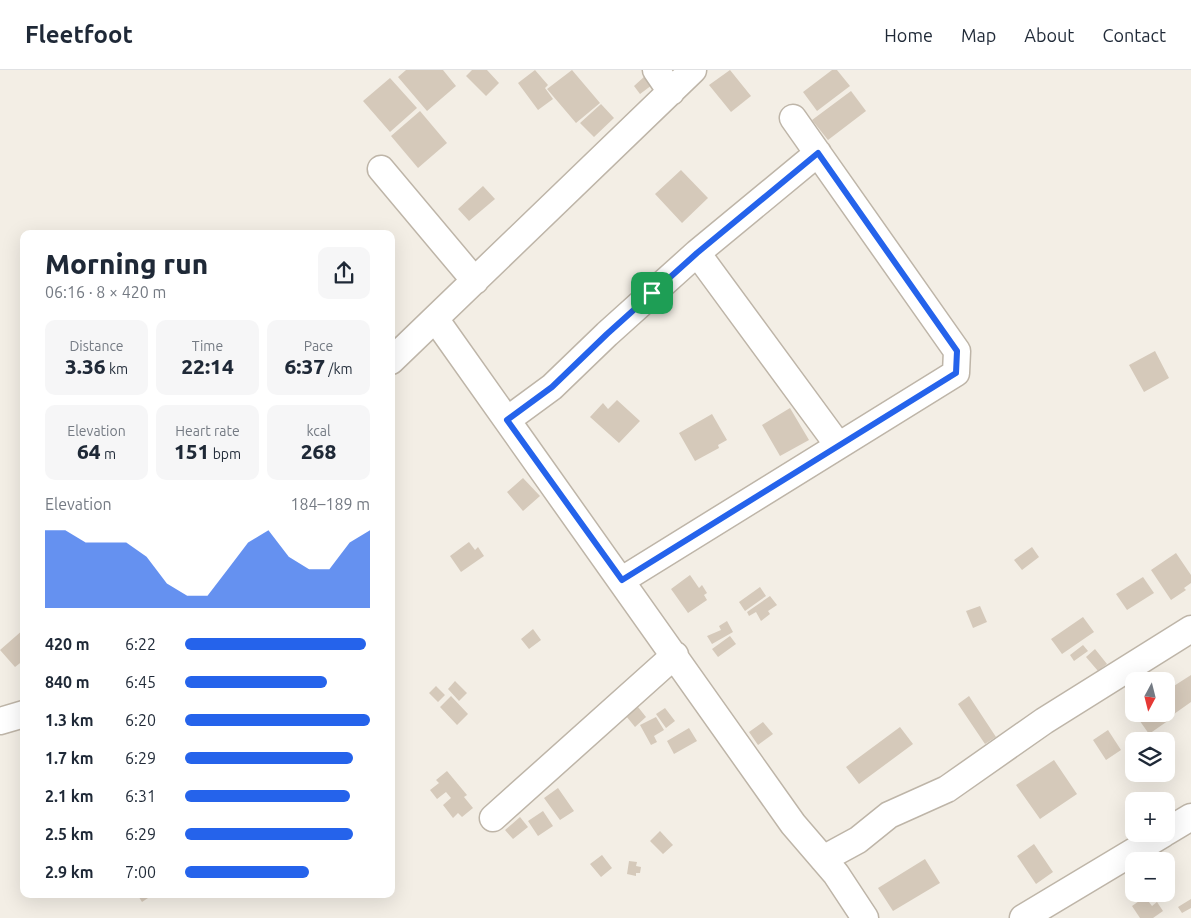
<!DOCTYPE html>
<html lang="en">
<head>
<meta charset="utf-8">
<style>
	:root { --surface:#fff; --page:#f6f6f7; --text:#1f2937; --muted:#747a83; --line:#e0e1e3; --accent:#2563eb }
	body { margin:0; font-family:Ubuntu,sans-serif; background:var(--page); color:var(--text); height:100vh; display:flex; flex-direction:column; font-size:19px; white-space:nowrap }
	* { box-sizing:border-box; margin:0 }
	p { font-size:16px; color:var(--muted) }
	.icon { flex:none; width:28px; height:28px; fill:none; stroke:currentColor; stroke-width:2; stroke-linecap:round; stroke-linejoin:round }
	.map { position:relative; flex:1; overflow:hidden }
	.drawer { position:absolute; left:20px; top:160px; width:375px; height:668px; display:flex; flex-direction:column; background:var(--surface); border-radius:10px; box-shadow:0 5px 20px #0002 }
	.drawer>* { flex:none }
	.needle { width:32px; rotate:187deg }
	.fabs { position:absolute; left:1125px; top:602px; display:grid; gap:10px }
	.fabs a { display:grid; place-items:center; width:50px; height:50px; border-radius:10px; background:var(--surface); box-shadow:0 5px 20px #0002; font-size:25px }
	.pin { position:absolute; display:grid; place-items:center; width:42px; height:42px; color:#fff; margin:-21px; border-radius:10px; box-shadow:0 2px 8px #0006 }
	.round { display:grid; place-items:center; flex:none; width:52px; height:52px; border-radius:10px; background:var(--page) }
	.overview { display:flex; align-items:center; justify-content:space-between; height:85px; padding:0 25px }
	h1 { font-size:28px; font-weight:800; line-height:38px }
	.figures { display:grid; grid-template-columns:repeat(3,1fr); gap:8px; height:85px; padding:5px 25px }
	.figures div { display:grid; align-content:center; border-radius:10px; background:var(--page); text-align:center }
	.figures b { font-size:21px; font-weight:800 }
	.figures small { font-size:14px; font-weight:400 }
	.figures p { font-size:14px }
	.chart { height:140px; padding:10px 25px }
	.chart p { display:flex; justify-content:space-between }
	.chart svg { width:100%; height:90px; margin-top:5px; fill:var(--accent); opacity:.7 }
	ul { padding:0 25px; list-style:none; font-size:16px }
	li { display:grid; grid-template-columns:80px 60px 1fr; align-items:center; height:38px }
	li i { height:12px; border-radius:6px; background:var(--accent) }
	header { display:flex; align-items:center; gap:30px; box-sizing:border-box; height:70px; padding:0 25px; background:var(--surface); border-bottom:1px solid var(--line) }
	header strong { font-size:24px }
	nav { display:flex; gap:28px; margin-inline-start:auto; font-size:18px }
	.map>svg:first-child { display:block }
	.building { fill:#d5c9ba }
	.lines { fill:none; stroke-linecap:round; stroke-linejoin:round }
	.minor-casing { stroke:#beb5a8; stroke-width:29 }
	.minor { stroke:#fff; stroke-width:26 }
	.route-casing { stroke:#fff; stroke-width:10 }
	.route { stroke:#2563eb; stroke-width:6 }
</style>
</head>
<body>
<header>
<strong>Fleetfoot</strong>
<nav><a>Home</a><a>Map</a><a>About</a><a>Contact</a></nav>
</header>
<div class="map">
<svg width="1191" height="848" viewBox="0 0 1191 848">
	<rect width="100%" height="100%" fill="#f3eee5"/>
	<path class="building" d="M 406,0 L 443,0 L 456,16 L 427,41 L 398,7 Z
		M 472,0 L 487,0 L 499,13 L 486,26 L 466,6 Z
		M 535,0 L 548,15 L 545,18 L 553,29 L 538,40 L 518,13 Z
		M 572,0 L 600,33 L 576,53 L 547,19 Z
		M 730,0 L 751,26 L 731,42 L 709,15 Z
		M 832,0 L 837,0 L 850,16 L 817,41 L 803,22 Z
		M 645,6 L 652,15 L 640,24 L 634,16 Z
		M 390,8 L 417,38 L 390,62 L 363,31 Z
		M 851,21 L 866,41 L 828,70 L 812,50 Z
		M 601,34 L 614,48 L 594,67 L 580,53 Z
		M 420,41 L 447,73 L 418,98 L 391,66 Z
		M 681,100 L 708,128 L 682,153 L 655,124 Z
		M 483,116 L 495,129 L 469,151 L 458,139 Z
		M 1155,281 L 1169,308 L 1144,322 L 1129,295 Z
		M 617,330 L 640,351 L 619,373 L 590,347 L 603,333 L 608,339 Z
		M 790,338 L 809,370 L 780,386 L 762,355 Z
		M 712,344 L 727,370 L 718,375 L 719,378 L 695,391 L 679,363 Z
		M 523,408 L 540,426 L 523,441 L 507,422 Z
		M 469,472 L 475,480 L 478,477 L 484,486 L 461,502 L 450,486 Z
		M 1032,477 L 1039,487 L 1022,500 L 1014,490 Z
		M 1176,483 L 1191,505 L 1191,513 L 1184,518 L 1186,520 L 1171,530 L 1151,500 Z
		M 690,505 L 699,518 L 702,515 L 707,523 L 704,525 L 707,530 L 688,543 L 671,519 Z
		M 1143,507 L 1154,523 L 1127,540 L 1116,524 Z
		M 760,517 L 766,526 L 745,541 L 739,532 Z
		M 770,526 L 777,535 L 768,541 L 770,544 L 761,551 L 756,542 L 749,546 L 747,542 Z
		M 980,536 L 987,552 L 973,558 L 966,541 Z
		M 1083,547 L 1094,562 L 1062,584 L 1051,569 Z
		M 727,551 L 733,562 L 712,574 L 707,566 L 721,560 L 719,556 Z
		M 24,559 L 24,590 L 15,597 L 0,580 Z
		M 533,559 L 541,570 L 529,579 L 521,569 Z
		M 730,566 L 736,574 L 718,587 L 712,579 Z
		M 1083,575 L 1088,581 L 1074,591 L 1070,585 Z
		M 1095,579 L 1107,594 L 1098,601 L 1086,587 Z
		M 1191,605 L 1191,632 L 1174,644 L 1166,633 L 1166,621 Z
		M 455,611 L 467,623 L 459,631 L 448,619 Z
		M 436,616 L 445,625 L 438,632 L 429,623 Z
		M 451,626 L 468,644 L 457,655 L 440,637 Z
		M 969,626 L 996,667 L 985,674 L 958,634 Z
		M 634,632 L 646,647 L 635,657 L 622,641 Z
		M 665,638 L 675,651 L 666,658 L 656,644 Z
		M 1166,639 L 1172,648 L 1149,664 L 1135,644 L 1166,644 Z
		M 656,647 L 664,660 L 654,666 L 657,672 L 651,675 L 640,655 Z
		M 763,652 L 773,664 L 758,675 L 749,662 Z
		M 900,657 L 913,674 L 859,714 L 846,697 Z
		M 689,658 L 697,671 L 674,684 L 667,671 Z
		M 1108,660 L 1121,680 L 1106,690 L 1093,670 Z
		M 1054,690 L 1077,724 L 1040,749 L 1016,715 Z
		M 447,701 L 467,725 L 464,727 L 473,738 L 462,747 L 458,743 L 453,748 L 443,735 L 451,728 L 446,722 L 437,729 L 430,720 L 439,713 L 436,710 Z
		M 558,718 L 574,741 L 560,750 L 544,728 Z
		M 543,741 L 553,756 L 538,766 L 528,751 Z
		M 520,747 L 528,757 L 513,769 L 505,760 Z
		M 660,761 L 673,775 L 663,784 L 650,771 Z
		M 1034,774 L 1053,802 L 1036,814 L 1017,786 Z
		M 602,785 L 612,798 L 601,807 L 590,794 Z
		M 925,789 L 940,813 L 893,841 L 878,818 Z
		M 629,791 L 637,792 L 636,796 L 641,797 L 640,803 L 636,803 L 636,806 L 627,804 Z
		M 137,824 L 154,824 L 142,832 Z
		M 1145,827 L 1152,836 L 1157,832 L 1163,841 L 1153,848 L 1140,848 L 1132,836 Z
		M 1191,829 L 1191,838 L 1182,843 L 1178,837 Z"/>
	<g class="lines">
		<defs>
			<path id="minor" d="M 656,0 L 671,22
				M 381,99 L 475,211
				M 697,183 L 838,375
				M 436,250 L 793,754 L 836,804 L 865,848
				M 391,291 L 693,0
				M 507,350 L 552,317 L 607,264 L 697,183 L 818,83
				M 622,510 L 956,303 L 957,281 L 793,48
				M 0,651 L 24,644
				M 493,748 L 675,585
				M 1166,762 L 1191,747
				M 823,789 L 858,770 L 889,745 L 947,719 L 1044,651 L 1191,559
				M 1023,848 L 1163,764"/>
		</defs>
		<use href="#minor" class="minor-casing"/>
		<use href="#minor" class="minor"/>
	</g>
	<g class="lines">
		<defs>
			<path id="route" d="M 818,83 L 957,281 L 956,303 L 622,510 L 507,350 L 552,317 L 607,264 L 697,183 Z"/>
		</defs>
		<use href="#route" class="route-casing"/>
		<use href="#route" class="route"/>
	</g>
</svg>
<div class="fabs">
<a><svg class="needle" viewBox="-14 -14 28 28"><path d="M0-13l5 13h-10z" fill="#e53935"/><path d="M0 13l5-13h-10z" fill="#747a83"/></svg></a>
<a><svg class="icon" aria-label="layers" viewBox="0 0 24 24"><path d="M12 4l9 5-9 5-9-5zM3 14l9 5 9-5"/></svg></a>
<a>+</a>
<a>−</a>
</div>
<div class="pin" style="left:652px;top:223px;background:#1e9e55"><svg class="icon" aria-label="arrive" viewBox="0 0 24 24"><path d="M6 21V4h12l-3 4 3 4H6"/></svg></div>
<section class="drawer">
<div class="overview"><div><h1>Morning run</h1><p>06:16 · 8 × 420 m</p></div><a class="round"><svg class="icon" aria-label="share" viewBox="0 0 24 24"><path d="M12 15V3M7 8l5-5 5 5M5 13v7h14v-7"/></svg></a></div>
<div class="figures">
<div><p>Distance</p><b>3.36<small> km</small></b></div>
<div><p>Time</p><b>22:14</b></div>
<div><p>Pace</p><b>6:37<small> /km</small></b></div>
</div>
<div class="figures">
<div><p>Elevation</p><b>64<small> m</small></b></div>
<div><p>Heart rate</p><b>151<small> bpm</small></b></div>
<div><p>kcal</p><b>268</b></div>
</div>
<div class="chart"><p><span>Elevation</span>184–189 m</p>
<svg viewBox="0 0 160 44" preserveAspectRatio="none"><path d="M0 44V6L10 6L20 12L30 12L40 12L50 19L60 32L70 38L80 38L90 25L100 12L110 6L120 19L130 25L140 25L150 12L160 6V44z"/></svg>
</div>
<ul>
<li><b>420 m</b>6:22<i style="width:98%"></i></li>
<li><b>840 m</b>6:45<i style="width:77%"></i></li>
<li><b>1.3 km</b>6:20<i style="width:100%"></i></li>
<li><b>1.7 km</b>6:29<i style="width:91%"></i></li>
<li><b>2.1 km</b>6:31<i style="width:89%"></i></li>
<li><b>2.5 km</b>6:29<i style="width:91%"></i></li>
<li><b>2.9 km</b>7:00<i style="width:67%"></i></li>
</ul>
</section>
</div>
</body>
</html>
